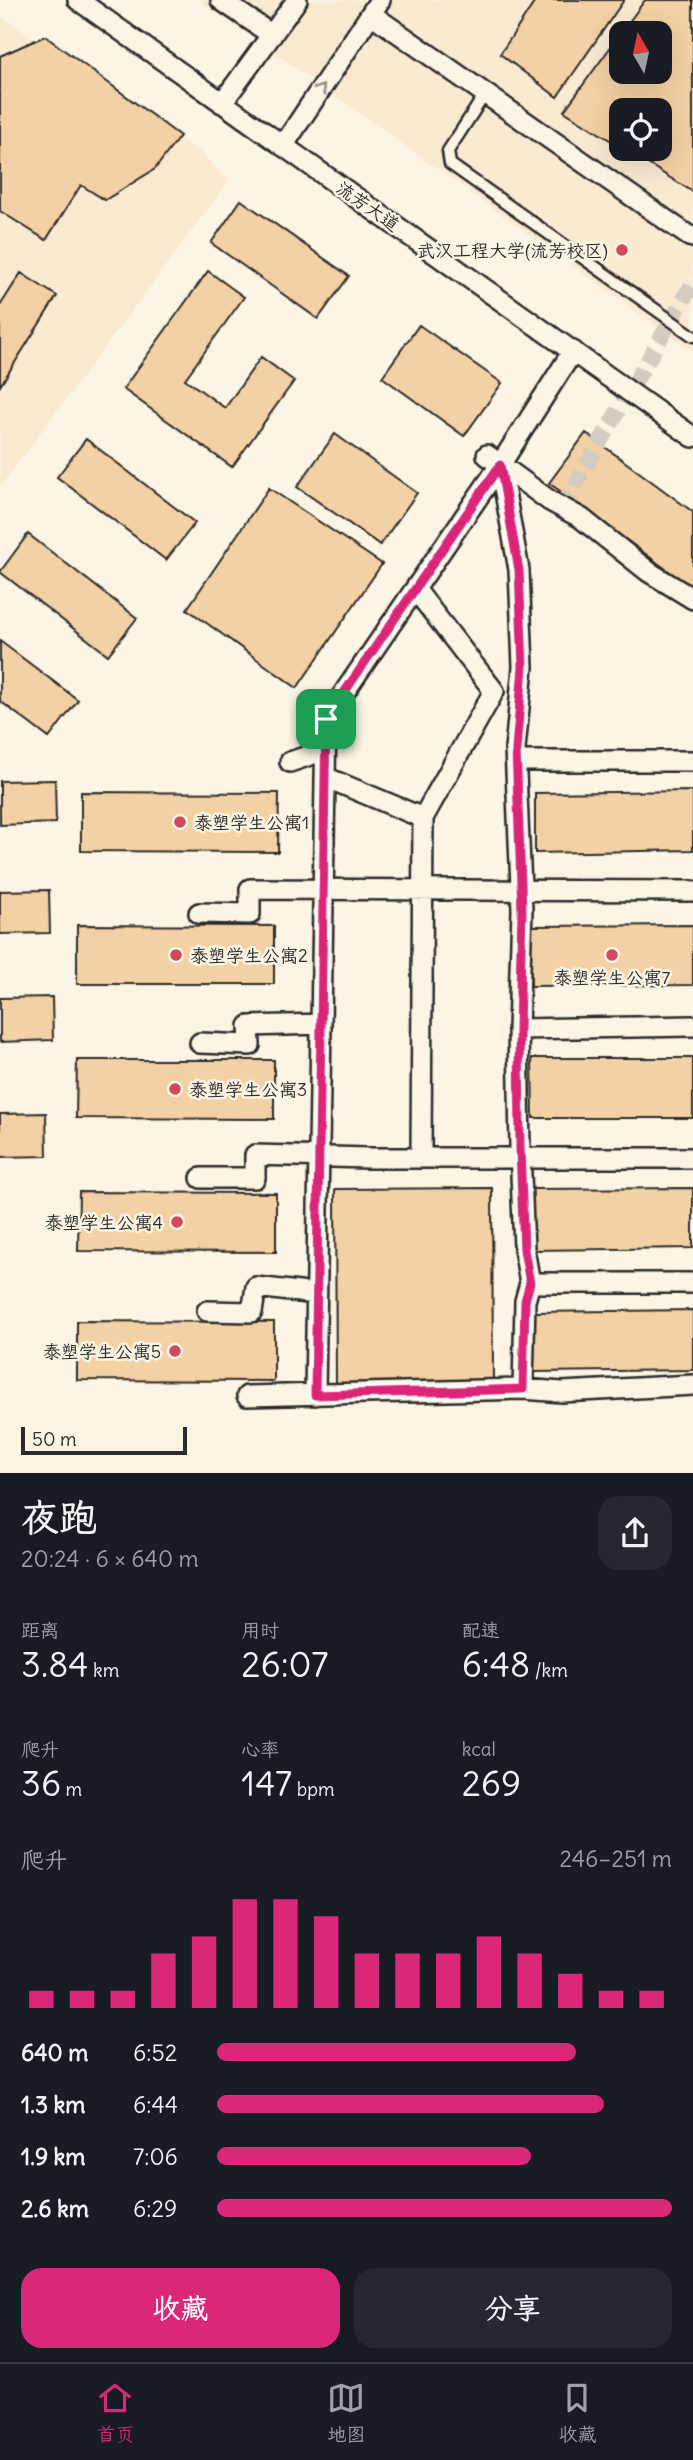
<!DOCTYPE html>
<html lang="zh">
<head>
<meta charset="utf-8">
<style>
	:root { --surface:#171b24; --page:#242831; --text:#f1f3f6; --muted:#9ea1a6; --line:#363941; --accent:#db2777 }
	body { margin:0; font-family:Delius,"LXGW WenKai TC",sans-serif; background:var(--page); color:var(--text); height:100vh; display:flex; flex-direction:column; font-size:26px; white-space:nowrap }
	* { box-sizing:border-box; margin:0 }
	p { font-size:23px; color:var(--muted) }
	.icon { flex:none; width:38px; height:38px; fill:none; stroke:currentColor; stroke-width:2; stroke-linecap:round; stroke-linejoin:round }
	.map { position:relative; height:1473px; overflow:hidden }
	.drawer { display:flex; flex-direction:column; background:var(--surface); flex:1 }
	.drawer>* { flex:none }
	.needle { width:46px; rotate:351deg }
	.controls { position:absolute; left:609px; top:21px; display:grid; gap:14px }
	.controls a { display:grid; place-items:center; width:63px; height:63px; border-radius:14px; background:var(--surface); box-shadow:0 7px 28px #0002; font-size:35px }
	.scale { position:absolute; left:21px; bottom:18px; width:166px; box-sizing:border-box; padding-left:7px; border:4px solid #2b2b2b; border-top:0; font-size:19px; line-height:24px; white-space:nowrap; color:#2b2b2b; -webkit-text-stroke:5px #fcf5e5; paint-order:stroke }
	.pin { position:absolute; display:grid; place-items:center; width:60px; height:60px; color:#fff; margin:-30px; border-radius:14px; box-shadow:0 4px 10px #0006 }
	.round { display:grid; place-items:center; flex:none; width:74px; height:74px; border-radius:21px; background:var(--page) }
	.overview { display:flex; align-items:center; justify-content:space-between; height:119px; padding:0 21px }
	h1 { font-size:38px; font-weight:600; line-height:52px }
	.metrics { display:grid; grid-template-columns:repeat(3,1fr); gap:10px; height:119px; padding:7px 21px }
	.metrics div { display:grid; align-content:center }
	.metrics b { font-size:35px; font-weight:600 }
	.metrics small { font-size:19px; font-weight:400 }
	.metrics p { font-size:19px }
	.chart { height:196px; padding:14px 21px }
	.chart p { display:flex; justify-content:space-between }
	.chart svg { width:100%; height:126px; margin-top:7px; stroke:var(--accent); stroke-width:6 }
	.cta { display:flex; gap:14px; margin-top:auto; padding:14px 21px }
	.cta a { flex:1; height:80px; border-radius:21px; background:var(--accent); color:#fff; font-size:28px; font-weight:600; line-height:80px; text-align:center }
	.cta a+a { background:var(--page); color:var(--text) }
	ul { padding:0 21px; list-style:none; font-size:23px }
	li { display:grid; grid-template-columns:112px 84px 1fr; align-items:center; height:52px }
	li i { height:18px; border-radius:9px; background:var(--accent) }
	.menu { display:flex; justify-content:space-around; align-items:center; height:98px; border-top:2px solid var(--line); background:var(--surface); font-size:19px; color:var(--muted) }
	.menu a { display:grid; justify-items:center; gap:4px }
	.menu .current { color:var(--accent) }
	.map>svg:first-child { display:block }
	.built { fill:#faead2; fill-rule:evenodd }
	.building { fill:#f4d1a4; stroke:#2b2b2b; stroke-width:2; fill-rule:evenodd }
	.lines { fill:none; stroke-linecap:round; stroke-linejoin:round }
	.pedestrian-tunnel { stroke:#d2cdc0; stroke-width:16; stroke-dasharray:16 8; stroke-linecap:butt }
	.service-casing { stroke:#2b2b2b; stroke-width:15 }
	.minor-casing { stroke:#2b2b2b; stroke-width:24 }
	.service { stroke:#fcf5e5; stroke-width:10 }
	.minor { stroke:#fcf5e5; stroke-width:19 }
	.oneway { stroke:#949088 }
	.route-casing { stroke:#fff; stroke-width:14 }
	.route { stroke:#db2777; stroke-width:9 }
	.poi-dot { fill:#d1495b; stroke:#fcf5e5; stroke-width:2.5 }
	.labels { text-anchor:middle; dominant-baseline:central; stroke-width:5; stroke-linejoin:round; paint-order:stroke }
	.street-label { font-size:18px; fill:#2b2b2b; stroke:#fcf5e5 }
	.poi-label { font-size:18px; fill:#2b2b2b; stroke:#fcf5e5; text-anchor:end }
</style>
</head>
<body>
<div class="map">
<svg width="693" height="1473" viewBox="0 0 693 1473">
	<rect width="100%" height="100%" fill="#fcf5e5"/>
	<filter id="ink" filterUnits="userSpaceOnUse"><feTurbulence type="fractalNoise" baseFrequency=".0143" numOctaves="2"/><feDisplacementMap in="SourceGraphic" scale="14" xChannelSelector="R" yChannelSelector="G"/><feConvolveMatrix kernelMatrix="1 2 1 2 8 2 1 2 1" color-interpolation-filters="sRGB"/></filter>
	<g filter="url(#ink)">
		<path class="built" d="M 198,0 L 693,0 L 693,352 L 347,104 ZM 621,33 L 660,33 L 660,72 L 621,72 ZM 621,110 L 660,110 L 660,149 L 621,149 Z
			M 0,15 L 202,154 L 229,181 L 0,487 Z"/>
		<path class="building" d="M 536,0 L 624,0 L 557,97 L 500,54 Z
			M 645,0 L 693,0 L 693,192 L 624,149 L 660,149 L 660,110 L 621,110 L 621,147 L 564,111 ZM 621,33 L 660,33 L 660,72 L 621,72 Z
			M 45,36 L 180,136 L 155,169 L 105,200 L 81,185 L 46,240 L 0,211 L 0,56 Z
			M 241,200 L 349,276 L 318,319 L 211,243 Z
			M 208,271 L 244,297 L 185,379 L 225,408 L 261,357 L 294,381 L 232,467 L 123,389 Z
			M 21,273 L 57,296 L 0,386 L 0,306 Z
			M 419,325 L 502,383 L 464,436 L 382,377 Z
			M 586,433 L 693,512 L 693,589 L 549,483 Z
			M 335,434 L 417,493 L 380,545 L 297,487 Z
			M 86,439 L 195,523 L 166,560 L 57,477 Z
			M 269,488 L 382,564 L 297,688 L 187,609 Z
			M 28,534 L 137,618 L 108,655 L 0,572 Z
			M 0,641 L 78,700 L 49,738 L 0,701 Z
			M 55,780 L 56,823 L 0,825 L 0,781 Z
			M 693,791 L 693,850 L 535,853 L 535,793 Z
			M 81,792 L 279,793 L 278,852 L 81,851 Z
			M 49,890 L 50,933 L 0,934 L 0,891 Z
			M 77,925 L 274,926 L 274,984 L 77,984 Z
			M 693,925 L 693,985 L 531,986 L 530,926 Z
			M 52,997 L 53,1040 L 0,1042 L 0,998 Z
			M 532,1058 L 693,1058 L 693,1118 L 533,1118 Z
			M 77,1060 L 274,1060 L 274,1119 L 76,1118 Z
			M 46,1113 L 47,1156 L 0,1157 L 0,1114 Z
			M 492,1188 L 493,1384 L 336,1385 L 335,1189 Z
			M 693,1188 L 693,1248 L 532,1250 L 532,1189 Z
			M 79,1192 L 276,1193 L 276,1252 L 78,1251 Z
			M 693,1310 L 693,1370 L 534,1372 L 534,1312 Z
			M 77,1321 L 274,1322 L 274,1381 L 77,1380 Z"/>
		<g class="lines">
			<path class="pedestrian-tunnel" d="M 562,507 L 693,283"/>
			<defs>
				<path id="service" d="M 485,94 L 448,151 L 450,164 L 693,336"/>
				<path id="minor" d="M 78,0 L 693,437
					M 221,0 L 272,35
					M 371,14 L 689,236 L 693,237
					M 222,103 L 297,0
					M 283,146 L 380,0
					M 487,455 L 550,501 L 581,518 L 649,572 L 693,599
					M 500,465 L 519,570 L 523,667 L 515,749 L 522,910 L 518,1029 L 520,1149 L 524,1249 L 530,1283 L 525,1301 L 523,1389
					M 415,589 L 494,691 L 423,818 L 421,1158
					M 516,761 L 693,761
					M 290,762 L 325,750
					M 325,777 L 423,818
					M 199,913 L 250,914 L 250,889 L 693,891
					M 518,1029 L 693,1026
					M 200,1043 L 250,1045 L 249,1026 L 321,1024
					M 201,1178 L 255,1178 L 255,1155 L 369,1158 L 693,1158
					M 530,1283 L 693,1283
					M 207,1311 L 252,1312 L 256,1287 L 316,1294
					M 315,1395 L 326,719 L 500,465 L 573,351
					M 247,1396 L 523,1389 L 562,1392 L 693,1385"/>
			</defs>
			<use href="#service" class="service-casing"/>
			<use href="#minor" class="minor-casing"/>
			<use href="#service" class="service"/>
			<use href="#minor" class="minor"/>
		</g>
		<defs><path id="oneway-chevron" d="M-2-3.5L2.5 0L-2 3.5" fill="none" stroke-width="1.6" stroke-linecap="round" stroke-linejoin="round" transform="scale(1.75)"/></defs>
		<use class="oneway" href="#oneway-chevron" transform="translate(321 89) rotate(-56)"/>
	</g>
	<g class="lines" filter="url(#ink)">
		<defs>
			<path id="route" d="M 500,465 L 519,570 L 523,667 L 516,749 L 522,910 L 519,1029 L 520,1149 L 524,1250 L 530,1283 L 525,1301 L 523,1389 L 315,1395 L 326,719 Z"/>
		</defs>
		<use href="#route" class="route-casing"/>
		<use href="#route" class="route"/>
	</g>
	<g class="poi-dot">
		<circle cx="622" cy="250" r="7"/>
		<circle cx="180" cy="822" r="7"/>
		<circle cx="176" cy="955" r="7"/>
		<circle cx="612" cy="955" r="7"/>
		<circle cx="175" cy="1089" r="7"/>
		<circle cx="177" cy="1222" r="7"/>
		<circle cx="175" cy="1351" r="7"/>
	</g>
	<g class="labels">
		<g class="street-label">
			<text transform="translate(368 206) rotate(35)">流芳大道</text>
		</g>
		<g class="poi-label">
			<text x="608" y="250">武汉工程大学(流芳校区)</text>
			<text x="194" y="822" text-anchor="start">泰塑学生公寓1</text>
			<text x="190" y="955" text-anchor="start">泰塑学生公寓2</text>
			<text x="612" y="977" text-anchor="middle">泰塑学生公寓7</text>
			<text x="189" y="1089" text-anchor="start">泰塑学生公寓3</text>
			<text x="163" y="1222">泰塑学生公寓4</text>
			<text x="161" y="1351">泰塑学生公寓5</text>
		</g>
	</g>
</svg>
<div class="controls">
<a><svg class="needle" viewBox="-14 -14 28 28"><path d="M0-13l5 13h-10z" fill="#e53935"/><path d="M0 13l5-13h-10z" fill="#9ea1a6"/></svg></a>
<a><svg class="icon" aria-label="locate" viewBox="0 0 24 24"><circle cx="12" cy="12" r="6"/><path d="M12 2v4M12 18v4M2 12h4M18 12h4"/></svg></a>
</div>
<div class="scale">50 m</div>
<div class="pin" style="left:326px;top:719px;background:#1e9e55"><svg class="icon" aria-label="arrive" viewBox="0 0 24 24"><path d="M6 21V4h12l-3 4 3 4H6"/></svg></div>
</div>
<section class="drawer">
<div class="overview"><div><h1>夜跑</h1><p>20:24 · 6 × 640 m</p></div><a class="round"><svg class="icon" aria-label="share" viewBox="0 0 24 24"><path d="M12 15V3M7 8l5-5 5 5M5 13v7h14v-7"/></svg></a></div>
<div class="metrics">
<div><p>距离</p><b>3.84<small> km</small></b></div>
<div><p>用时</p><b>26:07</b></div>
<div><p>配速</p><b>6:48<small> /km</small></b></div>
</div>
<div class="metrics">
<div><p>爬升</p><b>36<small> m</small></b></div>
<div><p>心率</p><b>147<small> bpm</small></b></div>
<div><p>kcal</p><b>269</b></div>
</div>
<div class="chart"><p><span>爬升</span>246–251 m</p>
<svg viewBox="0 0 160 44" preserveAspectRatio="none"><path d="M5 44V38M15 44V38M25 44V38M35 44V25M45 44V19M55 44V6M65 44V6M75 44V12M85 44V25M95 44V25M105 44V25M115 44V19M125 44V25M135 44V32M145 44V38M155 44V38"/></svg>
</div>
<ul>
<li><b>640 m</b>6:52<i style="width:79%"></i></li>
<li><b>1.3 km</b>6:44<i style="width:85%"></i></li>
<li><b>1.9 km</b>7:06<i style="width:69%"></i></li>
<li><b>2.6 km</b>6:29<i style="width:100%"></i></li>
</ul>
<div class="cta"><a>收藏</a><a>分享</a></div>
</section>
<nav class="menu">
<a class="current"><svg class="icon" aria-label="home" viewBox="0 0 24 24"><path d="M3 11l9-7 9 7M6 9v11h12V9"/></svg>首页</a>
<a><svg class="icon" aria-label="map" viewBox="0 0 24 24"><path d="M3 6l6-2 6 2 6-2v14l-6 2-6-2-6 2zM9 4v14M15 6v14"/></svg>地图</a>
<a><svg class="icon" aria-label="saved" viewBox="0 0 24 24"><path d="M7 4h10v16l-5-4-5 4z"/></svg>收藏</a>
</nav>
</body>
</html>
